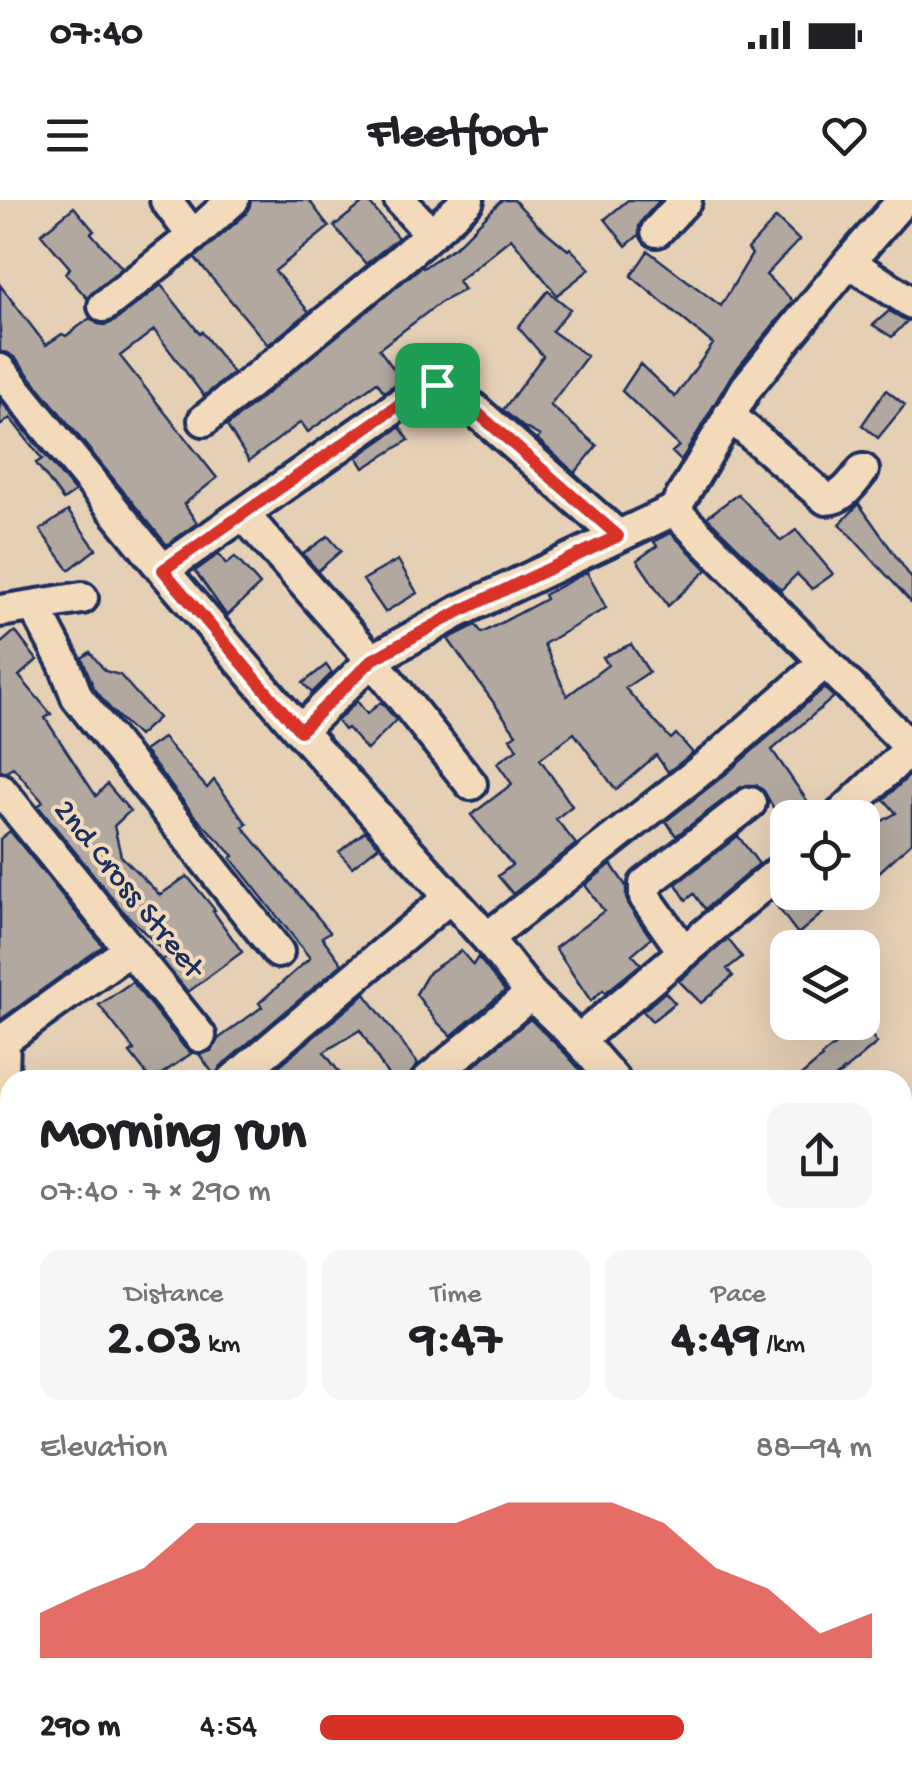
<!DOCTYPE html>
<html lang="en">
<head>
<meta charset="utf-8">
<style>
	:root { --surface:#fff; --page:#f6f6f6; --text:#202124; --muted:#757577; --accent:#d93025 }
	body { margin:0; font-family:"Gochi Hand",sans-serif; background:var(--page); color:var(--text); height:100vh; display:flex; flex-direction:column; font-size:38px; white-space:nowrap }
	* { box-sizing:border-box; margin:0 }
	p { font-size:32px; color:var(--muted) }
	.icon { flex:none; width:55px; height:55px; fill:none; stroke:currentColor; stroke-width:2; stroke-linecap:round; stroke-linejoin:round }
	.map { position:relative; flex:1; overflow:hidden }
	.sheet { position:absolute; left:0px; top:870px; width:912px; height:715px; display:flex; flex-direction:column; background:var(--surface); border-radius:30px 30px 0 0; box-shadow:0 10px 40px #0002 }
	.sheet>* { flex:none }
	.fabs { position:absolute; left:770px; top:600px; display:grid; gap:20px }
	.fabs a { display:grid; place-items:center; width:110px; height:110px; border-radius:20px; background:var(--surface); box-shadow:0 10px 40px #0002; font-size:50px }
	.pin { position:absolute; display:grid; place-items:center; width:85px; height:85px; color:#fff; margin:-42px; border-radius:20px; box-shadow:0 5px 15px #0006 }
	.round { display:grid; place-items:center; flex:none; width:105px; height:105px; border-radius:20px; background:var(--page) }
	.head { display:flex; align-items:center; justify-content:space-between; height:170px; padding:0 40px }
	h1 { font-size:55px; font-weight:700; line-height:75px }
	.metrics { display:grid; grid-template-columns:repeat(3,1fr); gap:15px; height:170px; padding:10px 40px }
	.metrics div { display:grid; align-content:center; border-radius:20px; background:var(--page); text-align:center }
	.metrics b { font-size:50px; font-weight:700 }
	.metrics small { font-size:28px; font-weight:400 }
	.metrics p { font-size:28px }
	.chart { height:280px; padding:20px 40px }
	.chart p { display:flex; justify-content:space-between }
	.chart svg { width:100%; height:180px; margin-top:10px; fill:var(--accent); opacity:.7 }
	ul { padding:0 40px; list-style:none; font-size:32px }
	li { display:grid; grid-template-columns:160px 120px 1fr; align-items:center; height:75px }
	li i { height:25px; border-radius:12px; background:var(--accent) }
	.status { display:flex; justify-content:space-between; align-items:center; height:70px; padding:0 50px; background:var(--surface); direction:ltr }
	.status svg { height:28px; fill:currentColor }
	header { display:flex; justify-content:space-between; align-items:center; height:130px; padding:0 40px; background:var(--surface); font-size:45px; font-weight:700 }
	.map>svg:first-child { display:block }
	.building { fill:#b3a8a0; stroke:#1b2f5e; stroke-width:2.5 }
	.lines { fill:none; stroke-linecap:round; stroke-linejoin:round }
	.street-casing { stroke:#1b2f5e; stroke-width:38 }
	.primary-casing { stroke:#1b2f5e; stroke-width:55 }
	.street { stroke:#f2daba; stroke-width:30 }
	.primary { stroke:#f2daba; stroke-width:48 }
	.rail-casing { stroke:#1b2f5e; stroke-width:11 }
	.rail { stroke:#f2daba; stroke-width:8; stroke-dasharray:22; stroke-linecap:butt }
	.route-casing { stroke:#fff; stroke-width:20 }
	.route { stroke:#d93025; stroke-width:12 }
	.labels { text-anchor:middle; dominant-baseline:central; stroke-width:8; stroke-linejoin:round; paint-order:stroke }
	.street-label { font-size:32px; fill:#1b2f5e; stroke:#f2daba }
</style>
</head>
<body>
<div class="status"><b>07:40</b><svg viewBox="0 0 49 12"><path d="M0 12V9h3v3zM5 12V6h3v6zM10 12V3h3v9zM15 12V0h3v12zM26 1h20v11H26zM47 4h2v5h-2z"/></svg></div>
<header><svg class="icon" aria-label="menu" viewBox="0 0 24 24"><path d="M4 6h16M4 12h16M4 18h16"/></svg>Fleetfoot<svg class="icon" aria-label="heart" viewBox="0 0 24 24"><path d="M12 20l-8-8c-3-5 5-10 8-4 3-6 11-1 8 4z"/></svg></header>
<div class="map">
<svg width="912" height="1585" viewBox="0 0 912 1585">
	<rect width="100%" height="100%" fill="#e5d0b5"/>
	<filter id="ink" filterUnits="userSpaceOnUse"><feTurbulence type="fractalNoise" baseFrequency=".01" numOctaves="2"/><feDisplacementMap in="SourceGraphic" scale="20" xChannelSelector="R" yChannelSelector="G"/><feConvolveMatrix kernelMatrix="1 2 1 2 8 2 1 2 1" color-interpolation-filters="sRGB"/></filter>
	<g filter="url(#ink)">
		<path class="building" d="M 251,0 L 309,0 L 329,27 L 275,71 L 309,112 L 268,145 L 195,58 L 246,14 Z
			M 367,0 L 398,38 L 366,64 L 334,26 Z
			M 502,0 L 514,0 L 538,25 L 568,50 L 570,48 L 590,69 L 557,95 L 511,38 L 458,81 L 464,90 L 441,102 L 379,149 L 402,180 L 384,192 L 377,182 L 308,232 L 301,222 L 249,261 L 227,226 L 422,66 L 423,68 L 456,46 Z
			M 628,0 L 660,0 L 643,19 L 639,26 L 639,35 L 626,46 L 605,19 Z
			M 74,7 L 94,31 L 91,33 L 122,68 L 87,98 L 65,73 L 70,68 L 41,34 Z
			M 776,18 L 799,40 L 766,75 L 793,101 L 731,176 L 681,261 L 672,252 L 679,246 L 622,191 L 640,164 L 675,197 L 713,144 L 631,76 L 648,51 L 721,106 L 752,54 L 748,49 Z
			M 0,85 L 46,145 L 62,134 L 66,136 L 90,118 L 98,124 L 106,125 L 115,121 L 161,85 L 200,134 L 202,132 L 233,173 L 204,196 L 154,130 L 120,156 L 217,278 L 184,304 L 197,323 L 167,345 L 15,158 L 8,153 L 0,152 Z
			M 548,91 L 570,109 L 552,131 L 587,156 L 550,205 L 597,246 L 575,273 L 537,239 L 540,236 L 522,226 L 503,210 L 543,156 L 518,127 Z
			M 889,111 L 907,121 L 892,137 L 873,125 Z
			M 886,190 L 905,205 L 878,238 L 862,225 Z
			M 0,200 L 75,292 L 63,300 L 36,263 L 42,259 L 10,218 L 0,226 Z
			M 400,227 L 409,240 L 364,268 L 357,257 Z
			M 738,294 L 781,341 L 796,330 L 833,374 L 812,389 L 797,374 L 781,390 L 707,317 Z
			M 859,304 L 912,379 L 912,403 L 840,324 Z
			M 68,311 L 96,349 L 69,370 L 40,330 Z
			M 671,333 L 707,370 L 668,406 L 637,360 L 657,346 L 654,342 Z
			M 328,336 L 341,351 L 318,371 L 303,354 Z
			M 219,354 L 226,364 L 235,357 L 260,385 L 227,416 L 195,371 Z
			M 398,360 L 417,393 L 385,412 L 363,380 Z
			M 587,372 L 606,408 L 544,444 L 567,496 L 608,465 L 603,457 L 631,444 L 649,472 L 625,488 L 671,539 L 676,534 L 693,553 L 668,572 L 656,555 L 616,590 L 574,533 L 540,559 L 572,606 L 556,619 L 576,644 L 513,694 L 498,676 L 512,665 L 471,615 L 512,584 L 497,563 L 517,549 L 510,538 L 516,534 L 448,439 L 476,425 L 482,433 L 546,399 L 544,395 Z
			M 15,431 L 37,460 L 19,476 L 51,514 L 45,518 L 96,596 L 107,584 L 130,611 L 114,626 L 121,656 L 160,695 L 187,676 L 215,710 L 213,711 L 242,752 L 188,792 L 162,760 L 168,756 L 123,711 L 38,606 L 43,602 L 13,567 L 6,571 L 0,571 L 0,444 Z
			M 90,452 L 105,471 L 120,475 L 158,518 L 138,536 L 112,511 L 94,488 L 82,458 Z
			M 326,465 L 332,473 L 312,493 L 303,483 Z
			M 824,488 L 834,497 L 772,550 L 819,618 L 779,618 L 764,591 L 756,585 L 747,585 L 739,588 L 676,636 L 666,621 L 727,573 Z
			M 357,501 L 367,514 L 381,502 L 396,520 L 367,550 L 347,528 L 344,530 L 337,521 Z
			M 163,538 L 207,588 L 214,580 L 247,624 L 243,627 L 330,732 L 322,737 L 342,764 L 221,866 L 215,876 L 199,854 L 211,851 L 218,839 L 262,807 L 259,803 L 310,758 L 231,658 L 234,656 L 194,615 L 144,551 Z
			M 912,573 L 912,642 L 862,688 L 862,633 L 896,613 L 884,599 Z
			M 10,631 L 103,746 L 0,820 L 0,639 Z
			M 365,631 L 379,646 L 352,667 L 339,652 Z
			M 738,636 L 759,664 L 705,709 L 694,694 L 686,700 L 676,684 Z
			M 611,664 L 626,686 L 626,698 L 630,708 L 651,738 L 632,754 L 641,764 L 605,793 L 603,790 L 591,801 L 555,748 L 604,711 L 585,685 Z
			M 788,689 L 788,692 L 811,692 L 824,712 L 798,734 L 773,701 Z
			M 728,739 L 742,757 L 727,769 L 733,776 L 701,803 L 679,781 Z
			M 461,751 L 473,765 L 478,757 L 505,791 L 451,836 L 435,820 L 416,794 L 429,772 Z
			M 132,782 L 185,848 L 192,853 L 153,880 L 151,880 L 130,853 L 134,850 L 99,805 Z
			M 665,792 L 675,803 L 652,821 L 643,811 Z
			M 365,794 L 418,864 L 411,873 L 410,880 L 391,880 L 360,830 L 324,852 L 345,880 L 262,880 Z
			M 530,819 L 565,853 L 589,880 L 506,880 L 497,869 L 482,880 L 477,880 L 469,870 Z
			M 863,823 L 877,843 L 833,880 L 796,880 L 822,858 L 821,856 Z"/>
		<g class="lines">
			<defs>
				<path id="street" d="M 166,0 L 193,36
					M 400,0 L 431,34
					M 657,31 L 686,0
					M 849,62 L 912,103
					M 104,106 L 193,36 L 233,0
					M 0,170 L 163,370 L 300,531 L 487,738 L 531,794 L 579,840 L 614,880
					M 729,215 L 826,299 C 843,299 853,282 863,270
					M 204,220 C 293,148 384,78 468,0
					M 674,310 L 912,549
					M 243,314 L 372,460 L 471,584
					M 163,370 L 420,190 L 437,185 L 457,194 L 618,336
					M 34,406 L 64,463 L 77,497 L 278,752
					M 0,411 L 82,398
					M 300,531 L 372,460 L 458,412 L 674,310 L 746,188 L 849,62 L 903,0
					M 0,589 L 200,836
					M 837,618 L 911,548
					M 487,738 L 715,559 L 825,462
					M 684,752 L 645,697 L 645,684 L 750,603
					M 579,840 L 788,664
					M 233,880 L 450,697
					M 428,880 L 531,794
					M 10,945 L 1,945 L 4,840 L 130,749
					M 0,1040 L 10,1041
					M 902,1101 L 912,1093
					M 0,1121 L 10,1121
					M 902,1192 L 912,1200
					M 489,1575 L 497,1585
					M 700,1575 L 726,1585
					M 166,1585 L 177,1575
					M 807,1585 L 811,1575"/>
				<path id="primary" d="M 0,1295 L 10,1295
					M 0,1339 L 10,1339
					M 902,1418 L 912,1423"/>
			</defs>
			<use href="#street" class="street-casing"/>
			<use href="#primary" class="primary-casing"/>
			<use href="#street" class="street"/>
			<use href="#primary" class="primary"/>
			<defs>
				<path id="rail" d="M 0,1195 L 10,1199
					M 0,1214 L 10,1218
					M 902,1409 L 912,1414"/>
			</defs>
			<use href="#rail" class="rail-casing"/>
			<use href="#rail" class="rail"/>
		</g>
	</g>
	<g class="lines" filter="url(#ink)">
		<defs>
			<path id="route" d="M 437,185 L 456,194 L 618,336 L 458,412 L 372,460 L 300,531 L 163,370 L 420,190 Z"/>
		</defs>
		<use href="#route" class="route-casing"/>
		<use href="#route" class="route"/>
	</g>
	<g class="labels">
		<g class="street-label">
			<text transform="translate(127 690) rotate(51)">2nd Cross Street</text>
		</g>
	</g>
</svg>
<div class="fabs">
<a><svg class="icon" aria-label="locate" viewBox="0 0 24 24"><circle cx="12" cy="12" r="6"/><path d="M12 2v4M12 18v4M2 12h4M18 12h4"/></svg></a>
<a><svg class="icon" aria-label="layers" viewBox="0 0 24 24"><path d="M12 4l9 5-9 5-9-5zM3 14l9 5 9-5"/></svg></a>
</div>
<div class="pin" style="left:437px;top:185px;background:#1e9e55"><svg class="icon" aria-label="arrive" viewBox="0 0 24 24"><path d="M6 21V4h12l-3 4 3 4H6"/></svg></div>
<section class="sheet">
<div class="head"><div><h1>Morning run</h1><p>07:40 · 7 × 290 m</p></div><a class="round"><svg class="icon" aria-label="share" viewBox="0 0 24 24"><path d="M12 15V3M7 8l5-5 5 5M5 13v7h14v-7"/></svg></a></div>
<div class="metrics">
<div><p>Distance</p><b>2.03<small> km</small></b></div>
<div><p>Time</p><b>9:47</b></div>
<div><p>Pace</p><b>4:49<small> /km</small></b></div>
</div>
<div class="chart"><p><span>Elevation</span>88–94 m</p>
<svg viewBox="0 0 160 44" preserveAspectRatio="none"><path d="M0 44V33L10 27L20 22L30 11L40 11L50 11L60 11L70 11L80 11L90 6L100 6L110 6L120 11L130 22L140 27L150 38L160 33V44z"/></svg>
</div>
<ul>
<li><b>290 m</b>4:54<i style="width:66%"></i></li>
</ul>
</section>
</div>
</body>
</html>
